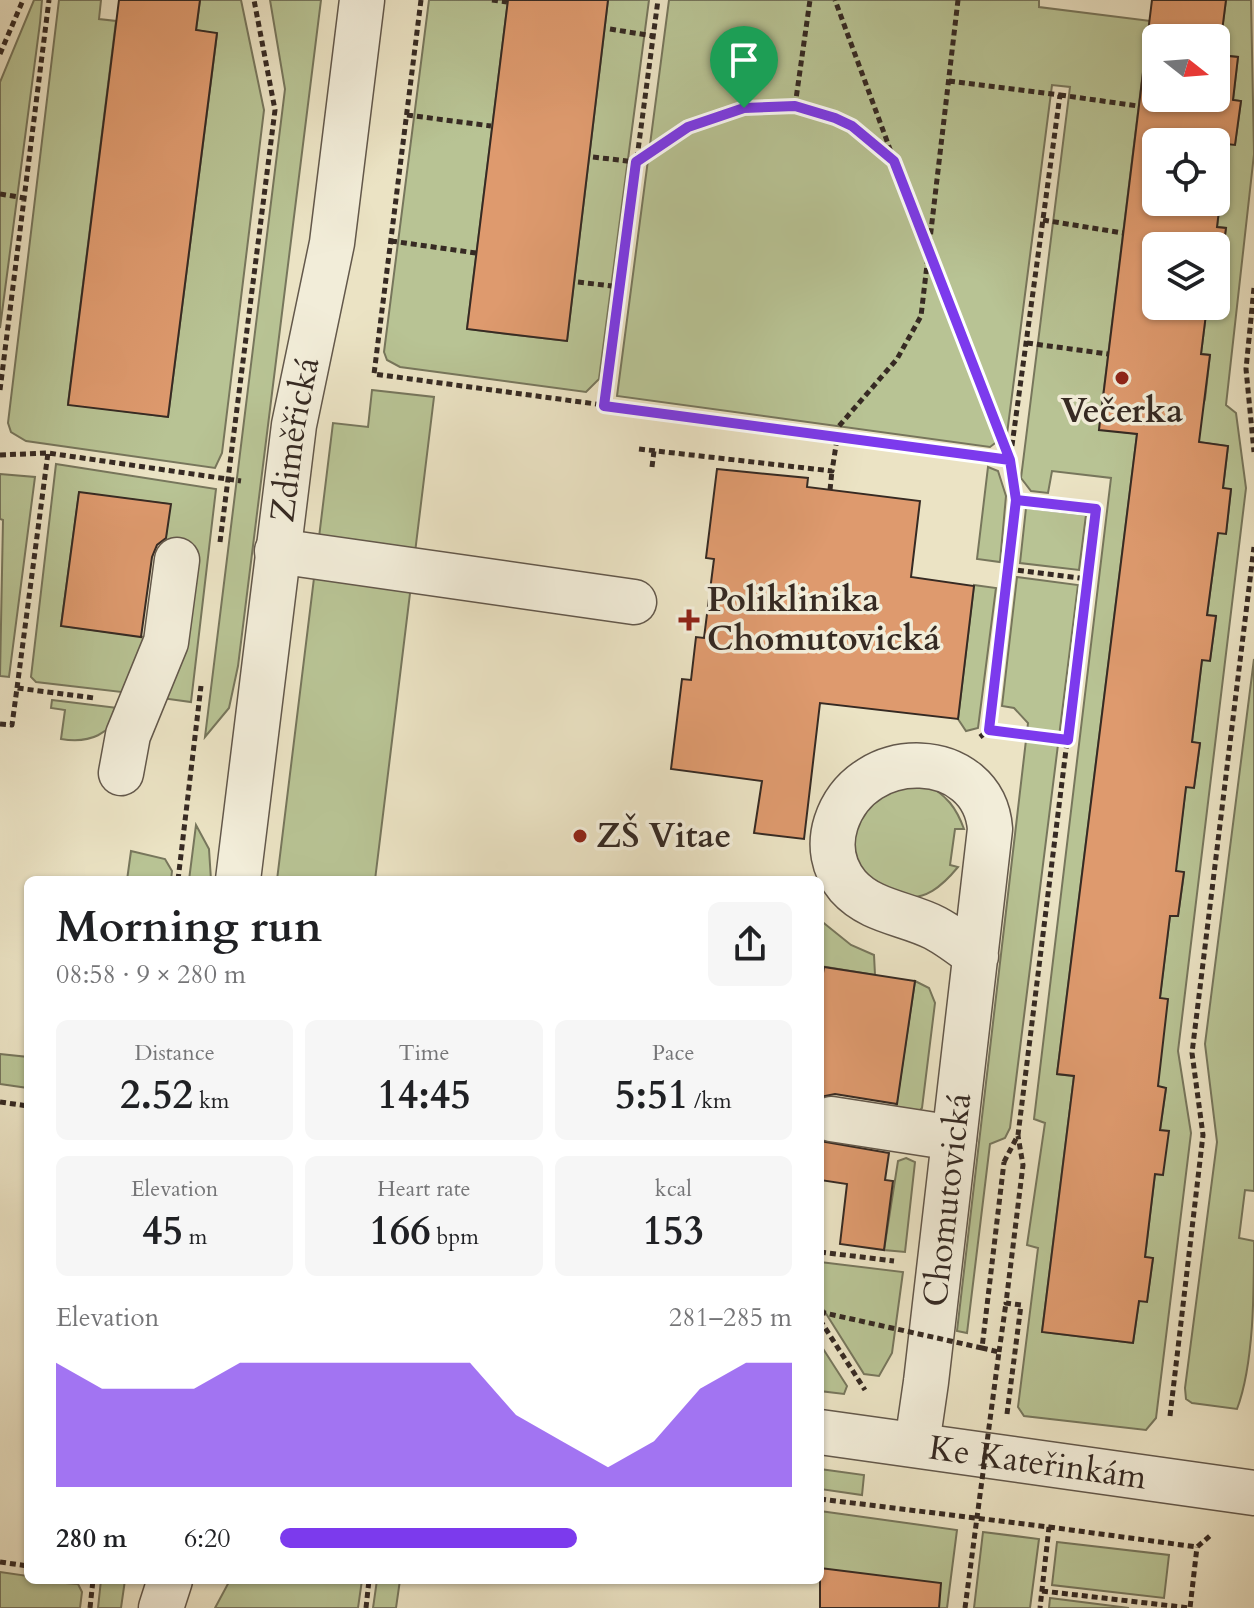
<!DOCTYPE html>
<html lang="en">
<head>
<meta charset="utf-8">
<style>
	:root { --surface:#fff; --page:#f6f6f6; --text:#202124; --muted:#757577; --accent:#7c3aed }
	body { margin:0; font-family:Cardo,serif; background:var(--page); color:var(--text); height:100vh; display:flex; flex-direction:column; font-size:30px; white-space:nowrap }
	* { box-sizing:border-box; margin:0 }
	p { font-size:26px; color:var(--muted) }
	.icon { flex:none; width:44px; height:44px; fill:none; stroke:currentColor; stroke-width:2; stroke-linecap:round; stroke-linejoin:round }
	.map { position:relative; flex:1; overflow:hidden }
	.side { position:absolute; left:24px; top:876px; width:800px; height:708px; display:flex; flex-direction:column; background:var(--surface); border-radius:12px; box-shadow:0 2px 6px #0004 }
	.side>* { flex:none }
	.needle { width:52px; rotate:107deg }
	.buttons { position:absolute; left:1142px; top:24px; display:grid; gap:16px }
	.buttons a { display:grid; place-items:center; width:88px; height:88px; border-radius:12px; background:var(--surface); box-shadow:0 2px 6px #0004; font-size:40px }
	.pin { position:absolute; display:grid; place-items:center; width:68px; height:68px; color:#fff; margin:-82px -34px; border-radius:50% 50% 50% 0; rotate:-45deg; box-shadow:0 0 8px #0007 }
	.pin .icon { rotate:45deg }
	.round { display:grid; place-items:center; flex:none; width:84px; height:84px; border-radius:12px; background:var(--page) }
	.head { display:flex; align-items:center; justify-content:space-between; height:136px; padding:0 32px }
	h1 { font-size:44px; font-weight:600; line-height:60px }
	.figures { display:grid; grid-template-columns:repeat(3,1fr); gap:12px; height:136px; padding:8px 32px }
	.figures div { display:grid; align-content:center; border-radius:12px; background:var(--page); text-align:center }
	.figures b { font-size:40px; font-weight:600 }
	.figures small { font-size:22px; font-weight:400 }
	.figures p { font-size:22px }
	.chart { height:224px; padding:16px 32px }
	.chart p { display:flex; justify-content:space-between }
	.chart svg { width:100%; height:144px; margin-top:8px; fill:var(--accent); opacity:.7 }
	ul { padding:0 32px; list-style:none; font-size:26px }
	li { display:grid; grid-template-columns:128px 96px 1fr; align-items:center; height:60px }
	li i { height:20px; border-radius:10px; background:var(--accent) }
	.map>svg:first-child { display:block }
	.green { fill:#b8c394; stroke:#77765c; stroke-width:2; fill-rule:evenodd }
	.building { fill:#de9a6e; stroke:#362a23; stroke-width:2; fill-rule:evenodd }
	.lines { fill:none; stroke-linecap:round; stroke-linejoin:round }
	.minor-casing { stroke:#63584b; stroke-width:47 }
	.path { stroke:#362a23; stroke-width:5; stroke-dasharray:6 4; stroke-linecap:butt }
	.minor { stroke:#f2edd9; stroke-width:44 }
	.path-bridge { stroke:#362a23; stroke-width:5; stroke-dasharray:6 4; stroke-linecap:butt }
	.route-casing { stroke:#fff; stroke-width:16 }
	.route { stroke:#7c3aed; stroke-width:10 }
	.poi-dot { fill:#8f2418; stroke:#f2edd9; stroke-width:3 }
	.labels { text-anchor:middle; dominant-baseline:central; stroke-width:7; stroke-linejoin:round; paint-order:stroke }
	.poi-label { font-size:34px; font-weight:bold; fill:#362a23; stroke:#f2edd9; text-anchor:start }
	.street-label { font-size:34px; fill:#362a23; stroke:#f2edd9 }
</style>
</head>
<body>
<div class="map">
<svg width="1254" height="1608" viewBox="0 0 1254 1608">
	<rect width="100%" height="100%" fill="#ebe3c4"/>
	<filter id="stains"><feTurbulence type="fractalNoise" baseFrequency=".0025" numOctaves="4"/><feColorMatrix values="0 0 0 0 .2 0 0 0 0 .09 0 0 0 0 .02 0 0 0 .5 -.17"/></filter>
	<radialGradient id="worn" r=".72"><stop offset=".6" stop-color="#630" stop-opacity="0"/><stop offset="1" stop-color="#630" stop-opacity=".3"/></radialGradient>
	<path class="green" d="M 34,0 L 42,0 L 40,23 L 0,328 L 0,82 Z
		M 59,0 L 101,0 L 99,19 L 116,21 L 68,404 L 168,417 L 217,34 L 196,30 L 200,0 L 241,0 L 264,110 L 222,453 L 215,468 L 26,441 L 11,432 L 8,423 Z
		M 270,0 L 321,0 L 238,666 L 229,708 L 205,737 L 285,89 Z
		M 429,0 L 508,0 L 467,329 L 567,341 L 608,0 L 649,0 L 599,379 L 586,392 L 400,367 L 387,360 L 384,352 Z
		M 669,0 L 1039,0 L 1039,7 L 1222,30 L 1226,0 L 1251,0 L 1254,154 L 1226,405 L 1236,413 L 1246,488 L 1178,1051 L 1191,1133 L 1156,1418 L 1146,1430 L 1024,1416 L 1018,1407 L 1038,1248 L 1027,1245 L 1045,1123 L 1034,1119 L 1111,478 L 1052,471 L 1048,493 L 1031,491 L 1021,478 L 1070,87 L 1052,85 L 1007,434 L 990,447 L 617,396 ZM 1156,38 L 1216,38 L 1216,55 L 1238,57 L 1233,100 L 1241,101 L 1235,144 L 1227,144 L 1217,227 L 1226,228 L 1220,272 L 1216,272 L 1216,306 L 1207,306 L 1201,354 L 1210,355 L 1205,399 L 1190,441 L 1228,446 L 1223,488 L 1231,490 L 1226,533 L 1218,533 L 1207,615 L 1216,617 L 1210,660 L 1202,660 L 1192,742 L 1200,744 L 1194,787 L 1186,787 L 1175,871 L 1184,873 L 1178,916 L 1170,916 L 1149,1085 L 1166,1088 L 1160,1130 L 1163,1175 L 1155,1174 L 1145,1257 L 1153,1258 L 1147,1301 L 1139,1301 L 1133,1343 L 1042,1332 L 1074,1076 L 1057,1074 L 1137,434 L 1099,429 L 1146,47 Z
		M 372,390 L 434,397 L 375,880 L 277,880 L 333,423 L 368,427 Z
		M 56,464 L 216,489 L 191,702 L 161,698 L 164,552 L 170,504 L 79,493 L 61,626 L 153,638 L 130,693 L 36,682 L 31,677 Z
		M 988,467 L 998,471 L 1006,496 L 1000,562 L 977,559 Z
		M 0,474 L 35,477 L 9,677 L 0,676 L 3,520 L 0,519 Z
		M 1026,508 L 1086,515 L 1079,570 L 1020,563 Z
		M 1017,577 L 1078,585 L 1010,1128 L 1005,1138 L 990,1144 L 967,1333 L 957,1331 L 1028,723 L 1014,708 L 1002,706 Z
		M 974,585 L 996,588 L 978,728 L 966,731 L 958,719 Z
		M 1254,659 L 1254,1191 L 1245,1190 L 1239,1238 L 1254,1241 C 1254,1291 1254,1364 1237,1409 L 1192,1403 L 1186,1399 L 1185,1388 L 1217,1142 L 1205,1044 Z
		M 52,700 L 126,709 C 107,734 92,744 61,739 L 65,710 L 51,708 Z
		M 926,784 C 947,796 956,807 964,829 L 955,829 L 950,865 L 958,867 C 921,912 898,901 858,869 L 851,830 L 870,795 Z
		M 196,825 L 209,849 L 211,880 L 189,880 Z
		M 131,851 L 165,859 L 172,871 L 171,880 L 127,880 Z
		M 820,920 L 851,945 L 874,955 L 875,975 L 820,966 Z
		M 915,981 L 929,988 L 935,1003 L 922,1108 L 917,1113 L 895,1114 Z
		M 0,1054 L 28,1057 L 28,1088 L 0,1084 Z
		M 906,1158 L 915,1162 L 905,1252 L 884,1250 L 898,1161 Z
		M 820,1262 L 903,1272 L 892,1353 L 879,1376 L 864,1374 L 820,1304 Z
		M 820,1344 L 847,1386 L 844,1394 L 820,1391 Z
		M 820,1469 L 864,1475 L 862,1495 L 820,1489 Z
		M 820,1511 L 957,1530 L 947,1608 L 917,1608 L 820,1568 Z
		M 983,1532 L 1039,1539 L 1030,1608 L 974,1608 Z
		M 1057,1542 L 1169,1555 L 1164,1598 L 1052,1585 Z
		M 0,1572 L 28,1576 L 28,1580 L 78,1584 L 82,1592 L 80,1608 L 0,1608 Z
		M 101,1580 L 125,1580 L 121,1608 L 98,1608 Z
		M 230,1580 L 362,1580 L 358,1608 L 215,1608 Z
		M 377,1580 L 400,1580 L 396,1608 L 373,1608 Z
		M 1050,1598 L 1129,1608 L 1049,1608 Z"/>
	<path class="building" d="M 119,0 L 200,0 L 196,30 L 217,33 L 168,417 L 68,405 Z
		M 508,0 L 608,0 L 567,341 L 467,329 Z
		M 1152,0 L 1226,0 L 1219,55 L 1238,57 L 1233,100 L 1241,101 L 1235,145 L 1227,144 L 1217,227 L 1226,228 L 1220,272 L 1216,272 L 1216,246 L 1156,246 L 1156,306 L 1207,306 L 1201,354 L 1210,355 L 1199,442 L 1228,446 L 1223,488 L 1231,489 L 1226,534 L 1218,533 L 1207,615 L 1216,616 L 1210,661 L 1202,660 L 1192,742 L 1200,743 L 1194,788 L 1186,787 L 1176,871 L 1184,872 L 1178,916 L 1170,916 L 1160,998 L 1168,999 L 1158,1086 L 1166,1088 L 1160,1130 L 1169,1131 L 1163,1175 L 1155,1174 L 1145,1257 L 1153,1258 L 1147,1302 L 1139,1301 L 1133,1343 L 1042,1332 L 1074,1076 L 1057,1074 L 1137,434 L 1099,430 ZM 1156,38 L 1216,38 L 1216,98 L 1156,98 ZM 1156,142 L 1216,142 L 1216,202 L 1156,202 Z
		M 717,469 L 808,478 L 807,487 L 920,501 L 911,577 L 974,586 L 958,719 L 820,703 L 804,839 L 754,833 L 762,781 L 671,769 L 682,679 L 691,680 L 696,637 L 704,638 L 714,559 L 706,558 Z
		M 79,492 L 171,504 L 166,538 L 157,545 L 152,557 L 141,637 L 61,626 Z
		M 824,967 L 915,981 L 897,1104 L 835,1094 L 820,1097 L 820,991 Z
		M 820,1141 L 889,1153 L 885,1180 L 893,1181 L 884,1250 L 840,1244 L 847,1184 L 820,1180 Z
		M 820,1568 L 941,1583 L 939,1608 L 820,1608 Z"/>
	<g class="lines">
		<defs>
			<g id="minor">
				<path d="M 277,551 L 634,602"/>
				<path d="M 121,773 L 128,735 L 166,642 L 177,560"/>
				<path id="s1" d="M 238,880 L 294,425 L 332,243 L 362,0"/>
				<path d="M 831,1119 L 954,1138"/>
				<path id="s2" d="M 820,1432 L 1254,1493"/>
				<path id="s3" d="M 917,1444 L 926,1382 L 990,829 C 984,748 862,743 836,823 C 829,845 833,868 848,886 C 871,912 906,913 935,928 C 950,936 963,946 976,956"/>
				<path d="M 161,1608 L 170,1580"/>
			</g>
		</defs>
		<use href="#minor" class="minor-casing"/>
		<path class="path" d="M 421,0 L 374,374 L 1010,460 L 929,255 L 835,0
			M 492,0 L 507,2
			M 610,29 L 653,36
			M 0,54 L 23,0
			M 949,81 L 1060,95 L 1010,460 L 1016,500 L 989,730
			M 1060,95 L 1138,106
			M 795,106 L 810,0
			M 407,115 L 491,126
			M 593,157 L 636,162 C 730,96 802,78 893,161
			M 0,194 L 25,198
			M 1043,220 L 1123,233
			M 391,241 L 476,253
			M 578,282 L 620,287
			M 1254,288 L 1246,369 L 1254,452
			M 1027,343 L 1108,354
			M 0,390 L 49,0
			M 604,406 L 658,0
			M 639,449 L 832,471 L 839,426 L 897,359 L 921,316 L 958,0
			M 0,455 L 48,453 L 241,481
			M 652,467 L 654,451
			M 830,490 L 832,471
			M 220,542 L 275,110 L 254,0
			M 1008,569 L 1088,579
			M 17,688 L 48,453
			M 0,724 L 12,725 L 17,688 L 94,698
			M 980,737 L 989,730 L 1068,740
			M 178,880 L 201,686
			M 0,1102 L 28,1106
			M 1004,1162 L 1018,1135 L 1096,509 L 1016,500
			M 820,1252 L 894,1261
			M 820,1320 L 865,1390
			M 999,1352 L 1006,1303
			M 1007,1414 L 1021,1305 L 1006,1303 L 1023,1165 L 1018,1136
			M 1170,1416 L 1203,1135 L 1192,1053 L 1254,547
			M 820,1499 L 1049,1527 L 1040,1608
			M 1049,1527 L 1197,1547 L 1211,1535
			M 0,1562 L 28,1566
			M 1042,1591 L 1190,1608 L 1197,1547
			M 90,1608 L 93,1580
			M 366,1608 L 369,1580"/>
		<use href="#minor" class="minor"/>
		<path class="path-bridge" d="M 820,1312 L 982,1348
			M 965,1608 L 999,1352 L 982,1348 L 1004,1162"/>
	</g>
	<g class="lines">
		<defs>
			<path id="route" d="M 744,108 L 688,127 L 636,162 L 604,406 L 1010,460 L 1016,500 L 989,730 L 1068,740 L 1096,509 L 1016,500 L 1010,460 L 894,161 L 852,126 L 835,118 L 795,106 L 744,108"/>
		</defs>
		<use href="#route" class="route-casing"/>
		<use href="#route" class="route"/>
	</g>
	<g class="poi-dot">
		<circle cx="1122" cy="378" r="8"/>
		<path d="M685 608h8v8h8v8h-8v8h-8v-8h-8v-8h8z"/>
		<circle cx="580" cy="836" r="8"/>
	</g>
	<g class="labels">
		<g class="poi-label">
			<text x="1122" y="411" text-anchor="middle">Večerka</text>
			<text x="707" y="600">Poliklinika<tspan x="707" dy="39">Chomutovická</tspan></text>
			<text x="596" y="836">ZŠ Vitae</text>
		</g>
		<g class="street-label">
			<text stroke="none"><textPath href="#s1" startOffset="444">Zdiměřická</textPath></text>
			<text stroke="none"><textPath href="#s3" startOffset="246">Chomutovická</textPath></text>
			<text stroke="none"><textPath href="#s2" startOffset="220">Ke Kateřinkám</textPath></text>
		</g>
	</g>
	<rect width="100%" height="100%" filter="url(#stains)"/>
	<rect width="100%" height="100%" fill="url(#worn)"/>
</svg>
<div class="buttons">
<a><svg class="needle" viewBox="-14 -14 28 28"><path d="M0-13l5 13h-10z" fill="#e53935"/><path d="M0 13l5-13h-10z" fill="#757577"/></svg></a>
<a><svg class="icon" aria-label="locate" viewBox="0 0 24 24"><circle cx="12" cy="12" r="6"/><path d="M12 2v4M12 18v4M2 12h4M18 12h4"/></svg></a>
<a><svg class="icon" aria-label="layers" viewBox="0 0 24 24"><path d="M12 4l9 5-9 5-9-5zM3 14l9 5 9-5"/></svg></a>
</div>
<div class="pin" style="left:744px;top:108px;background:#1e9e55"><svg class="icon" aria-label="arrive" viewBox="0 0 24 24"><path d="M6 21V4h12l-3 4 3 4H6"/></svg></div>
<section class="side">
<div class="head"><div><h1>Morning run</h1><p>08:58 · 9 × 280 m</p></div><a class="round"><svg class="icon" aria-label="share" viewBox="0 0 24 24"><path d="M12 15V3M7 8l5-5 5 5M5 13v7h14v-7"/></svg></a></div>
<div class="figures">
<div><p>Distance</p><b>2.52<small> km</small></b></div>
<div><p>Time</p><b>14:45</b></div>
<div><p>Pace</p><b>5:51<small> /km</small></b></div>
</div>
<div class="figures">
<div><p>Elevation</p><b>45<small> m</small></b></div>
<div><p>Heart rate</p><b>166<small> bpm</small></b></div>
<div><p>kcal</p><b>153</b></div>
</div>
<div class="chart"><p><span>Elevation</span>281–285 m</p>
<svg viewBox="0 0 160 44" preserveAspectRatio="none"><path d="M0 44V6L10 14L20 14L30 14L40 6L50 6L60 6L70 6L80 6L90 6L100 22L110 30L120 38L130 30L140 14L150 6L160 6V44z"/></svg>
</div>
<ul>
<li><b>280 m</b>6:20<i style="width:58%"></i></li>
</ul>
</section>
</div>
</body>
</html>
